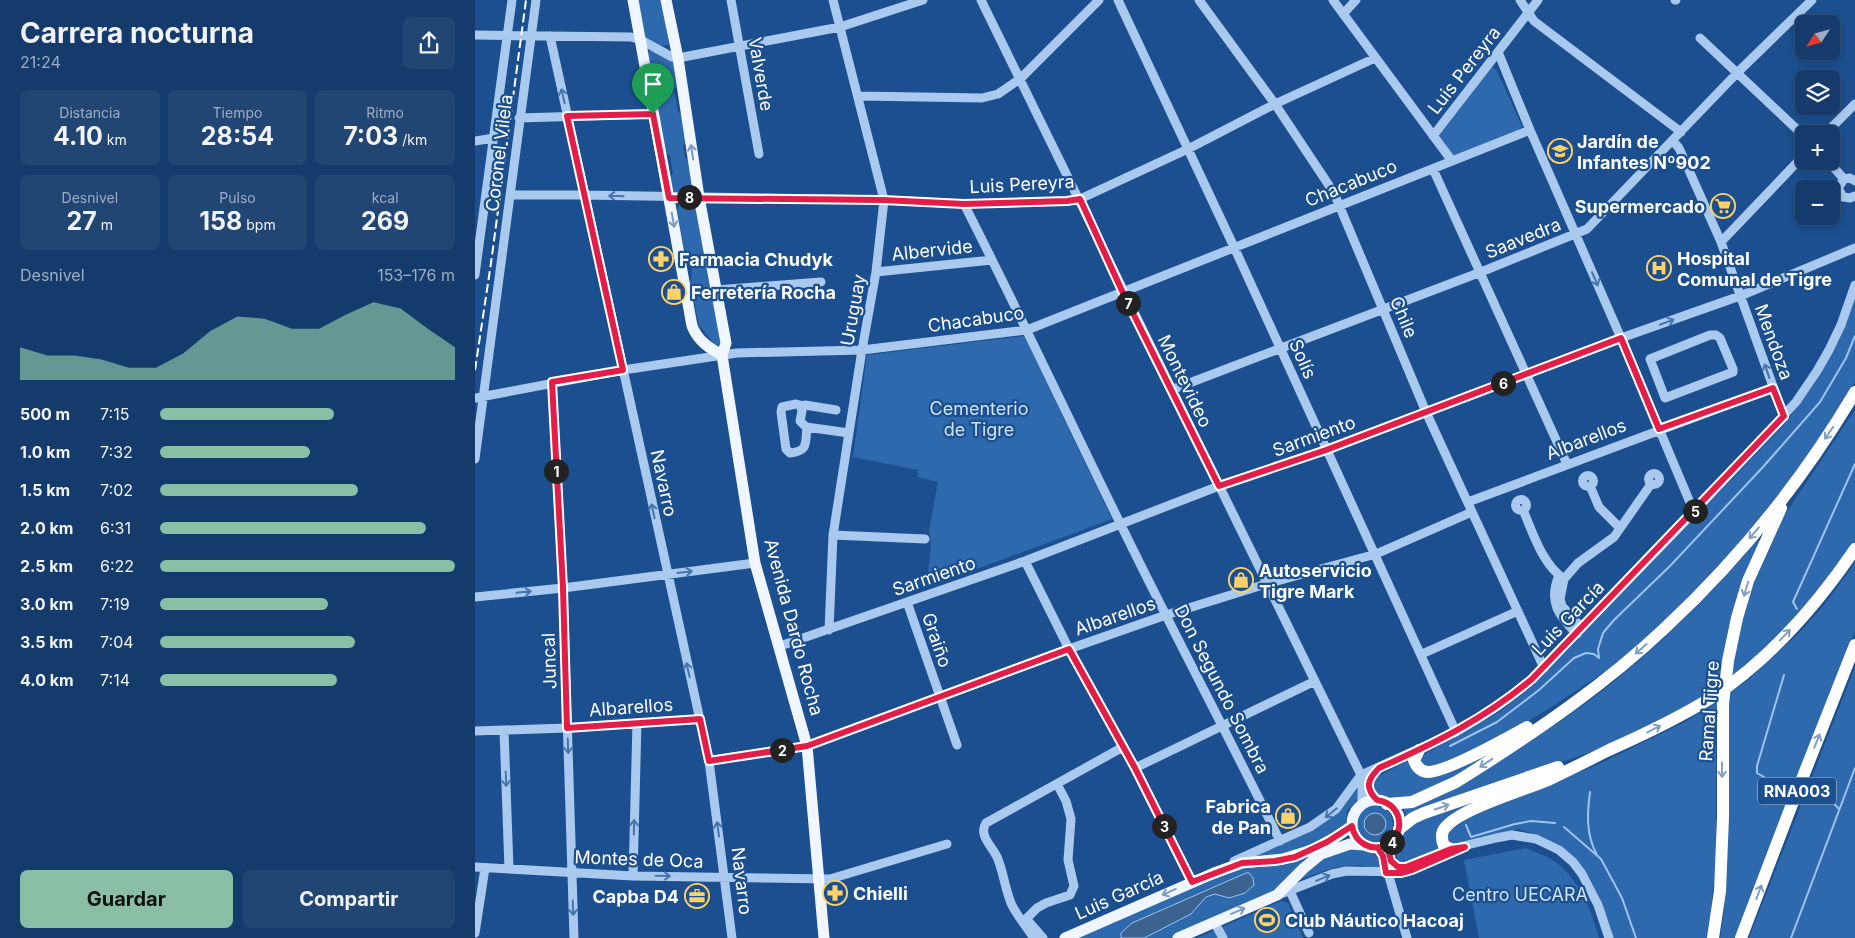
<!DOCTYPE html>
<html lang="es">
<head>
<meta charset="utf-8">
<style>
	:root { --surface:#143b6b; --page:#214673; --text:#f1f3f6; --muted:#9dadc1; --line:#33557e; --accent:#8abfa5 }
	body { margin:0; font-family:Inter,sans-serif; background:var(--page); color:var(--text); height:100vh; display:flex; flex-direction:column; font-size:19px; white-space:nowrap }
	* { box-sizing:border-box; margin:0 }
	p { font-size:16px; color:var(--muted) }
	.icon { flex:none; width:28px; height:28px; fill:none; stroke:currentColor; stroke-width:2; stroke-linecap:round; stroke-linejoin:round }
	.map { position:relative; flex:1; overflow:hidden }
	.side { display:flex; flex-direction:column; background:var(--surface); width:475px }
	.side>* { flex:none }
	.needle { width:32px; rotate:234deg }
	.controls { position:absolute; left:1320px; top:15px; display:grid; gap:10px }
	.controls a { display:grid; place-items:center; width:45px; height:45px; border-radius:8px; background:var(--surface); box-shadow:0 2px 8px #0003,0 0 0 1px var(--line); font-size:25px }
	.pin { position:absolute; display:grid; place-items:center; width:42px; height:42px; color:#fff; margin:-51px -21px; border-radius:50% 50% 50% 0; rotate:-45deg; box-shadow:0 0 5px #0007 }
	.pin .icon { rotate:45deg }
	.km { position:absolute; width:25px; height:25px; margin:-12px; border-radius:50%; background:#222; color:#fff; font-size:14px; line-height:25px; text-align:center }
	.round { display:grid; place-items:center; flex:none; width:52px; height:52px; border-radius:8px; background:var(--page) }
	.head { display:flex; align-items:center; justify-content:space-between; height:85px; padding:0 20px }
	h1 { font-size:28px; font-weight:700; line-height:38px }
	.figures { display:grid; grid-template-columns:repeat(3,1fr); gap:8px; height:85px; padding:5px 20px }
	.figures div { display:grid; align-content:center; border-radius:8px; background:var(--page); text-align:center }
	.figures b { font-size:25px; font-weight:700 }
	.figures small { font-size:14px; font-weight:400 }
	.figures p { font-size:14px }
	.chart { height:140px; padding:10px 20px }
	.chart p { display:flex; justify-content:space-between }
	.chart svg { width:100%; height:90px; margin-top:5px; fill:var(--accent); opacity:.7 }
	.cta { display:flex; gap:10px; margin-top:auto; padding:10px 20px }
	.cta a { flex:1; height:58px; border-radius:8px; background:var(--accent); color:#111; font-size:20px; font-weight:700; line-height:58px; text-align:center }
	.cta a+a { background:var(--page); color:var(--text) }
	ul { padding:0 20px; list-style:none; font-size:16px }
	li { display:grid; grid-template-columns:80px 60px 1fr; align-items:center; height:38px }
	li i { height:12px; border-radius:6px; background:var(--accent) }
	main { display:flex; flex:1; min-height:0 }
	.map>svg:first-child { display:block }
	.green { fill:#2e69ad }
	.water { fill:#3c6290; stroke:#9cc4f0 }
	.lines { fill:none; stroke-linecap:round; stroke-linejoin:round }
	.stream { stroke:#9cc4f0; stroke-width:2 }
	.minor { stroke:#a9c9ee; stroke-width:9 }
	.major { stroke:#f0f6ff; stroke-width:11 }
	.highway { stroke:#fff; stroke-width:12 }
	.rail { stroke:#fff; stroke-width:2; stroke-dasharray:9 4; stroke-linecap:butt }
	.oneway { stroke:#4674ac }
	.oneway2 { stroke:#7b9ac1 }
	.oneway3 { stroke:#829ec1 }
	.route-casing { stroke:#fff; stroke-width:10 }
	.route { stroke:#e11d48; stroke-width:6 }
	.labels { text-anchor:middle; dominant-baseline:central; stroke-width:4.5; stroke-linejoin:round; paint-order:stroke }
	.shield { fill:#1b4f8f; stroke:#bbcadd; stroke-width:1 }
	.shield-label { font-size:16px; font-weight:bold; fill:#fff }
	.street-label { font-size:18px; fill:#fff; stroke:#1b4f8f }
	.poi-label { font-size:18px; font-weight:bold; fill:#fff; stroke:#1b4f8f; text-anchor:start }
	.park-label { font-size:18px; fill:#cfe3fa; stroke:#1b4f8f }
</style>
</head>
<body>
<main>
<section class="side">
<div class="head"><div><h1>Carrera nocturna</h1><p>21:24</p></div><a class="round"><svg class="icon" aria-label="share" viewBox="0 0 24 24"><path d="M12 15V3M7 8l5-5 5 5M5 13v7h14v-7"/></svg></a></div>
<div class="figures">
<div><p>Distancia</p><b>4.10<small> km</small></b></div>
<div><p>Tiempo</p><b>28:54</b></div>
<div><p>Ritmo</p><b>7:03<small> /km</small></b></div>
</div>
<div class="figures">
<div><p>Desnivel</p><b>27<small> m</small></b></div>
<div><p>Pulso</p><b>158<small> bpm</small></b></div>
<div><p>kcal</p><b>269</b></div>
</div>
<div class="chart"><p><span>Desnivel</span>153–176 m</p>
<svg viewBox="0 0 160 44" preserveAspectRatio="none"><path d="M0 44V28L10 32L20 32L30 34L40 38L50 38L60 31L70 20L80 13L90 14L100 19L110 19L120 12L130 6L140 9L150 19L160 28V44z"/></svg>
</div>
<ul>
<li><b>500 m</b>7:15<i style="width:59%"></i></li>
<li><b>1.0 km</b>7:32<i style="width:51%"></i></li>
<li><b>1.5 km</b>7:02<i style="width:67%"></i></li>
<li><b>2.0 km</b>6:31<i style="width:90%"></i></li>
<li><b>2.5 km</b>6:22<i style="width:100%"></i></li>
<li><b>3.0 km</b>7:19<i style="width:57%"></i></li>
<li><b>3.5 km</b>7:04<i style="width:66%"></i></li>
<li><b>4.0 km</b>7:14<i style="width:60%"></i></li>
</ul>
<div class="cta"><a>Guardar</a><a>Compartir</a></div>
</section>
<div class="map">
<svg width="1380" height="938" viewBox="0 0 1380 938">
	<rect width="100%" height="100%" fill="#1b4f8f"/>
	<path class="green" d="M 160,0 L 187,0 L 194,42 L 193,45 L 186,46 L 170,37 Z
		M 176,50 L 199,63 L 203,84 L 199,90 L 203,112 L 208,115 L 213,140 L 208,145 L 210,158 L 216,161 L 220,193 L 198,194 L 193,179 L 198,174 L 195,155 L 188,152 L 180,107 L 185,103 L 181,82 L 175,79 L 173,52 Z
		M 1017,67 L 1021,69 L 1047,126 L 1043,130 L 979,156 L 964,138 L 965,135 Z
		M 218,204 L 220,205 L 246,343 L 243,345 L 239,344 L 224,325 L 215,282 C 219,274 215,254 209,248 L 202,211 L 204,205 Z
		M 1380,297 L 1380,382 L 1330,461 L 1258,551 L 1222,590 L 1154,654 L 1125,675 L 1075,708 L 1028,736 L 963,768 L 946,767 L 945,757 L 1027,710 L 1058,685 L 1304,430 C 1318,413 1333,395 1344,376 C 1359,351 1370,324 1380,297 Z
		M 549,336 L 637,519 L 496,571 L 494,568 L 452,583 L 456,545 L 454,531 L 463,482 L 443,477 L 443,470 L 378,457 L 392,355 Z
		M 1380,410 L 1380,542 L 1362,569 L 1306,635 L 1244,689 L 1197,716 L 1133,746 L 1035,780 L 932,820 L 928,808 C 964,790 1001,772 1036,752 C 1130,699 1212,622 1283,540 L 1286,540 L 1268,619 L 1278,586 L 1309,516 Z
		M 1380,563 L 1380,631 L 1368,667 L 1263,938 L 1245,938 L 1249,909 L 1252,853 L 1242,709 L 1241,743 L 1241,862 L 1233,938 L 1138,938 L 1125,900 L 1112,874 L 1062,835 L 1044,829 L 981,846 L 974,846 L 969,835 L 1001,813 L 1124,764 L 1210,722 L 1240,703 L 1274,679 L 1326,631 L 1349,605 Z
		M 1380,667 L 1380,938 L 1274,938 Z
		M 1023,746 L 997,769 L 936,799 L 910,799 L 902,795 L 899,790 L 899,783 L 902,777 L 938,758 L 944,773 Z
		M 881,789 L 884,795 L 882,801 L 872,811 L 871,824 L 859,834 L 814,854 L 778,857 L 837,830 L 876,792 Z
		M 1000,799 L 975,821 L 967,848 L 927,864 L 922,860 C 918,847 929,832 939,823 Z
		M882 824a18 18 0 1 1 36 0a18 18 0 1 1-36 0Z
		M 850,846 L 795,893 L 769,906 L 697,938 L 601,938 L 756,871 Z
		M 888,848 C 899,852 904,856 906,868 L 883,865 L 861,867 L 824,880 C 847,855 854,851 888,848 Z
		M 1051,848 C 1059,852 1069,855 1076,859 C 1103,876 1116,909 1124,938 L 1004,938 L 989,860 Z
		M 806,901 L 813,903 L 828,938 L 722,938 Z"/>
	<path class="water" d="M889 824a11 11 0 1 1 22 0a11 11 0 1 1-22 0Z
		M 771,873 L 774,873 L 778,878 L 779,885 L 770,893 L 754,898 L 740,894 L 731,897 L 716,914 L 669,938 L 646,938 L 646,933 L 657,923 Z"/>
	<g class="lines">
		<path class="stream" d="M 1322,609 L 1318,602 L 1380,464
			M 1124,658 L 1123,649 L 1128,633 L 1139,620 L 1195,566 L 1288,467 L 1345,402 L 1371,358 L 1380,336
			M 975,746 L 1022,722 L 1064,690 L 1099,658 L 1111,653 L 1119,654 L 1124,658
			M 1289,777 L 1282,773 L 1282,766 L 1309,675
			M 1115,792 C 1112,814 1111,835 1122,855
			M 1349,797 L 1355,799 L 1364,809
			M 991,825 L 996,837 L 1040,824 L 1056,821 L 1080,823
			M 1089,827 L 1126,859 L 1147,898 L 1161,938
			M 1316,938 L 1380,768"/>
		<path class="minor" d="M 256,0 L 284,154
			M 506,0 L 886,775 L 897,796 L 902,800
			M 643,0 L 759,247 L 981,732
			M 724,0 L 800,104 L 859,193 L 951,412 L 1069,668
			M 858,0 L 977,161
			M 1045,0 L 1059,21 L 1206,132
			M 1200,0 L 1201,0
			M 868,14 L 881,0
			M 0,35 L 156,37 L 166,40 L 197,57 L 203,58 L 365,27 L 448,0
			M 75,36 L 234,761 L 257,938
			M 1225,38 L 1329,136
			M 1023,52 L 1055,130 L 1146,338 L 1219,512
			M 383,96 L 507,98 L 523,94 L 545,79 L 624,0
			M 44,118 L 177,114
			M 1350,134 L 1380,104
			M 958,136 L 1063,0
			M 0,141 L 19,138
			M 1198,141 L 1204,148 L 1246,242 L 1309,417
			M 1353,161 L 1369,179
			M 958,169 L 1092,464
			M 1380,181 L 1375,178 L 1369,179 L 1363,188 L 1368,197 L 1375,198 L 1380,196
			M 35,195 L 109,195 L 409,200 L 489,204 L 592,201 L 605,199 L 713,149 L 800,104 L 900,58
			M 489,204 C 543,310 593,417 645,523 C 697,630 753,735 805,841
			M 1246,242 L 1329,155
			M 401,272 L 517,260
			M 0,275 L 37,0
			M 241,290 L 346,282
			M 1235,335 L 1241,335 L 1245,338 L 1258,369 L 1258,372 L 1190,398 L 1175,359 Z
			M 77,382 L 88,588 L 99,938
			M 696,390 L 1006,272 L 1112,229 L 1263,72 L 1337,0
			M 0,398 L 148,370 L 262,353 L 387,350 L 552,330 L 1055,130
			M 327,408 L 330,405 L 361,410
			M 332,427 C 330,443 334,451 315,453 L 311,449 L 306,412 L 307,407 L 321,404 L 325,405 L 327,411 L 325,421 L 331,427 L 374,433
			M 0,459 L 61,0
			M1173.5 479a5.5 5.5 0 1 1 11 0a5.5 5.5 0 1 1-11 0Z
			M1107.5 481a5.5 5.5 0 1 1 11 0a5.5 5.5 0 1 1-11 0Z
			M 1115,486 L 1124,507 L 1145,528
			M1040.5 505a5.5 5.5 0 1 1 11 0a5.5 5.5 0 1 1-11 0Z
			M 993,502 L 1298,388
			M 1048,510 C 1058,533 1067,564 1089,579
			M 358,535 L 450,539
			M 550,561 L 594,649 L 660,768 L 717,882
			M 1084,575 C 1073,602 1083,615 1102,634
			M 0,597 L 88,588 L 280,563
			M 432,602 L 482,745
			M 1107,628 L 1087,606 L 1085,599 L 1089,579 L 1103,563 L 1139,537 L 1176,484
			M 354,630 L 358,535 L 387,350 L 401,272 L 409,200 L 358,0
			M 305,646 L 550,561 L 744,486 L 851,450 L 1146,338 L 1265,296 L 1380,248
			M 947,654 L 1043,611
			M 29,730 L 34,869
			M 0,731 L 92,728 L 225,719
			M 234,761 L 332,746 L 594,649 L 691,615 L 791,584 L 901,554 L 997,512
			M 660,768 L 840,681
			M 887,805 L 887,783
			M 912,845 L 916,861 L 914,866
			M 903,848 L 908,856 L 932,938
			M 759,861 L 835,827 L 861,809 L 886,775 L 981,732 L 1024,705 L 1057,679 L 1219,512 L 1321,402 L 1342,371 L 1354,350 L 1366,325 L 1380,285
			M 916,861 L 923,867 L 927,868 L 976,849 L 1021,838 L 1037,835 L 1061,839 L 1084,850 L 1098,862 L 1107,874 L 1123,905 L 1134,938
			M 0,867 L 158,876 L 355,879 L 472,844
			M 158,876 L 162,723
			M 815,891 L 834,933
			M 803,895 L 857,874 L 871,871 L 930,872
			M 548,922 L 562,908 L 571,903 L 595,895 L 599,886 L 593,860 L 596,819 L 591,801 L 582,784
			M 554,922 L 568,938
			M 739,922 L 748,938
			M 0,933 L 10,868
			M 559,938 C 552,928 545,919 539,909 C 531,897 529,872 522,857 C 517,846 503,835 511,823 L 648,747"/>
		<path class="major" d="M 158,0 L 217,326 C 223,341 234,348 247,355
			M 191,0 L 203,58 L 224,197 L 251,343 L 247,355 L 280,563 L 332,746 L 349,938
			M877 824a24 24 0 1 1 48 0a24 24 0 1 1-48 0Z
			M 590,938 L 739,873 L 767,863 L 808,859 L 837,850 L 861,837 L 877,826
			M 703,938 L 802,895 L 829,868 L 846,854 L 875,844 L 889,845"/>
		<path class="highway" d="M 944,750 L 939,760 C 941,766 945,771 952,772 C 970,773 1034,737 1052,727
			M 912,804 L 937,802 L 981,782 L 994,774 C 1063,730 1131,684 1191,627 C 1264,559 1329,478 1380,392
			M 924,829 L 938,818 L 949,813 L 1083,767
			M 976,849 L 969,846 C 967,841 966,836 968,831 C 979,810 1050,790 1073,780 C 1094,770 1114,760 1134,750 C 1170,734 1206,717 1239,696 C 1296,658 1342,605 1380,549
			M 1238,938 L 1245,891 L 1248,817 L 1248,704 L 1253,661 L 1262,618 L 1273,581 L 1306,508
			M 1266,938 L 1314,812 L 1380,645"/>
		<path class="rail" d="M 0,370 L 16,263 L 51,0"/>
	</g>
	<defs><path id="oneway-shaft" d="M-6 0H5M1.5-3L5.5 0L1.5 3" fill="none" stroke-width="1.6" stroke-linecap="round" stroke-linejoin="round" transform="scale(1.25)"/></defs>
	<g class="oneway">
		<use href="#oneway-shaft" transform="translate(88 96) rotate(-103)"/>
		<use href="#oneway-shaft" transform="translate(141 196) rotate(-178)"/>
		<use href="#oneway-shaft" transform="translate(1120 279) rotate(66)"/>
		<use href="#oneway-shaft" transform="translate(1192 322) rotate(-20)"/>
		<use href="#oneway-shaft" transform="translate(1292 371) rotate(-109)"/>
		<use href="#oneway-shaft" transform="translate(178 511) rotate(-102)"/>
		<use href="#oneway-shaft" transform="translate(210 572) rotate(-7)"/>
		<use href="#oneway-shaft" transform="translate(49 592) rotate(-6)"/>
		<use href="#oneway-shaft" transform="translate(213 670) rotate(-103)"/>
		<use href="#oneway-shaft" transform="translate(93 746) rotate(88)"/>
		<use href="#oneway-shaft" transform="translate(31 779) rotate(88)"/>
		<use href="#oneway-shaft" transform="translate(856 813) rotate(141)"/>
		<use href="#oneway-shaft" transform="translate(159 827) rotate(-89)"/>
		<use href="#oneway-shaft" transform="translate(243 829) rotate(-98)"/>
		<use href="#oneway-shaft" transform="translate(188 876) rotate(1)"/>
		<use href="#oneway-shaft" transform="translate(848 878) rotate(-22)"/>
		<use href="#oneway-shaft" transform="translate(98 908) rotate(88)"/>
	</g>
	<g class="oneway2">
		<use href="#oneway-shaft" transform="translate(217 152) rotate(-99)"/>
		<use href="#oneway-shaft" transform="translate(198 220) rotate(80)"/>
		<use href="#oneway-shaft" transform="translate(694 892) rotate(156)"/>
		<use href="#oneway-shaft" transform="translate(763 911) rotate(-23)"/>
	</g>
	<g class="oneway3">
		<use href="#oneway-shaft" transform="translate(1354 433) rotate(124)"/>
		<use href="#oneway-shaft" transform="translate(1279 533) rotate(131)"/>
		<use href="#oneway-shaft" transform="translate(1271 589) rotate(107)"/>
		<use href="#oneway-shaft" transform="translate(1310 635) rotate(-46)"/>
		<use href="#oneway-shaft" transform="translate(1166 649) rotate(139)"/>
		<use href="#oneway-shaft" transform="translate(1179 729) rotate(-27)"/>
		<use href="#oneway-shaft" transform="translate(1342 741) rotate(-68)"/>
		<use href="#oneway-shaft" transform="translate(1011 763) rotate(147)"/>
		<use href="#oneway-shaft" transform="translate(1247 770) rotate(89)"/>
		<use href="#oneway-shaft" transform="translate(967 807) rotate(-19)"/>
		<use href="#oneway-shaft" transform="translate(1284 892) rotate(-69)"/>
	</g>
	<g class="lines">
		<defs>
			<path id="route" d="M 178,114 L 92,116 L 148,370 L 77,382 L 88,588 L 92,728 L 225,719 L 234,761 L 332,746 L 594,649 L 660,768 L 717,882 L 767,863 L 800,861 L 820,857 L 852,842 L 877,826 C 880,843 896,852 912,845 L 916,861 L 923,867 L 931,867 L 976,849 L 990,847 L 937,870 L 926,873 L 911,873 L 908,856 L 903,848 C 932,842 931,804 902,800 C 890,788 892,780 904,768 C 960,743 1010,719 1057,679 L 1309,416 L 1298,388 L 1184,429 L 1146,338 L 851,450 L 744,486 L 648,293 L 605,199 L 592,201 L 489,204 L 408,200 L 194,198 L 178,114"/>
		</defs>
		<use href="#route" class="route-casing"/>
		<use href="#route" class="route"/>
	</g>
	<defs>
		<symbol id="school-ring" viewBox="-11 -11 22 22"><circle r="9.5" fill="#1b4f8f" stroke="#ffd166" stroke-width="1.5"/><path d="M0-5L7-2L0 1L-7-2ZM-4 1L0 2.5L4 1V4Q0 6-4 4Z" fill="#ffd166"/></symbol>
		<symbol id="supermarket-ring" viewBox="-11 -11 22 22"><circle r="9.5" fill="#1b4f8f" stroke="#ffd166" stroke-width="1.5"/><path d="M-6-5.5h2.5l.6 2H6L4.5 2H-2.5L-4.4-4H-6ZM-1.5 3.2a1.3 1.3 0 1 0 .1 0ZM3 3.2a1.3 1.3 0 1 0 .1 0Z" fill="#ffd166"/></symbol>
		<symbol id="pharmacy-ring" viewBox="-11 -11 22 22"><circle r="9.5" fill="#1b4f8f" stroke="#ffd166" stroke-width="1.5"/><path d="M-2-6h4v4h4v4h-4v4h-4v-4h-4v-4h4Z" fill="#ffd166"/></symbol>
		<symbol id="hospital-ring" viewBox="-11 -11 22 22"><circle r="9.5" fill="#1b4f8f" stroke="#ffd166" stroke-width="1.5"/><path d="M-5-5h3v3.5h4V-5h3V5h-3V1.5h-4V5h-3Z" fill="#ffd166"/></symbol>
		<symbol id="shop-ring" viewBox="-11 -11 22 22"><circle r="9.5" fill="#1b4f8f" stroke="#ffd166" stroke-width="1.5"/><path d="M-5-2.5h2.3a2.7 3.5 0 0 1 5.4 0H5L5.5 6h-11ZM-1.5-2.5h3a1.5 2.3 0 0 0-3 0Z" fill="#ffd166"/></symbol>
		<symbol id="office-ring" viewBox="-11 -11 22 22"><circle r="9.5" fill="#1b4f8f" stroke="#ffd166" stroke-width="1.5"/><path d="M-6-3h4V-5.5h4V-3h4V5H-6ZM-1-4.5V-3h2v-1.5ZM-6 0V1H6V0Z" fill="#ffd166"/></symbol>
		<symbol id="stadium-ring" viewBox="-11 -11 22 22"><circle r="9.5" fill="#1b4f8f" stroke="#ffd166" stroke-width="1.5"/><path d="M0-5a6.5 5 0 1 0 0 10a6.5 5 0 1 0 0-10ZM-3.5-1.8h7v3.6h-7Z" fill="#ffd166"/></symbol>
	</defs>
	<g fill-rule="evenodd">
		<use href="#school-ring" x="1071" y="137" width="28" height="28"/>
		<use href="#supermarket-ring" x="1234" y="192" width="28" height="28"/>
		<use href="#pharmacy-ring" x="172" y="245" width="28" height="28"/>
		<use href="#hospital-ring" x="1170" y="254" width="28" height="28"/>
		<use href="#shop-ring" x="185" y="278" width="28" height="28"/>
		<use href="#shop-ring" x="752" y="566" width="28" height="28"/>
		<use href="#shop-ring" x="799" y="802" width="28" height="28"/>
		<use href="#pharmacy-ring" x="346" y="879" width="28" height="28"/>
		<use href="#office-ring" x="208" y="882" width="28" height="28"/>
		<use href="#stadium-ring" x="778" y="906" width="28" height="28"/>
	</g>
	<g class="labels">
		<rect class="shield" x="1283" y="777.5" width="78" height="27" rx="4"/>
		<g class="shield-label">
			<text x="1322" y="791">RNA003</text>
		</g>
		<g class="street-label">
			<text transform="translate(989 70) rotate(-52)">Luis Pereyra</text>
			<text transform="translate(286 74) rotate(80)">Valverde</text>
			<text transform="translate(24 153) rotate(-83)">Coronel Vilela</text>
			<text transform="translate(876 183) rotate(-22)">Chacabuco</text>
			<text transform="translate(547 184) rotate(-3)">Luis Pereyra</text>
			<text transform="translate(1048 238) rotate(-22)">Saavedra</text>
			<text transform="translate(457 250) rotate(-6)">Albervide</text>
			<text transform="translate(378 310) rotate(-80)">Uruguay</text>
			<text transform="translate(929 317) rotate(67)">Chile</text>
			<text transform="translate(501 319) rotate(-8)">Chacabuco</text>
			<text transform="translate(1299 342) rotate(70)">Mendoza</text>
			<text transform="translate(828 359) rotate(66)">Solís</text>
			<text transform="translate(710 381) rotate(64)">Montevideo</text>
			<text transform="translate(839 436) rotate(-20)">Sarmiento</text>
			<text transform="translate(1111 439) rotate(-21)">Albarellos</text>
			<text transform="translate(189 483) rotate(78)">Navarro</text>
			<text transform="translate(459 576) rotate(-19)">Sarmiento</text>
			<text transform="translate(640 616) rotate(-19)">Albarellos</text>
			<text transform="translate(1093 618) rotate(-46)">Luis García</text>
			<text transform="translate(319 627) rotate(75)">Avenida Dardo Rocha</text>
			<text transform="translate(462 640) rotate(71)">Graiño</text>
			<text transform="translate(74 661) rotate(-92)">Juncal</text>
			<text transform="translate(747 689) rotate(63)">Don Segundo Sombra</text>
			<text transform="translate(156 707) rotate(-4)">Albarellos</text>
			<text transform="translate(1234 711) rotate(-86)">Ramal Tigre</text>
			<text transform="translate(164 859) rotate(2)">Montes de Oca</text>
			<text transform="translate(267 881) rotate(83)">Navarro</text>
			<text transform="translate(644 895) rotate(-24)">Luis García</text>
		</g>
		<g class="poi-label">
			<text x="1102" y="141">Jardín de<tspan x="1102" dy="21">Infantes Nº902</tspan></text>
			<text x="1230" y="206" text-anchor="end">Supermercado</text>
			<text x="1202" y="258">Hospital<tspan x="1202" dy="21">Comunal de Tigre</tspan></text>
			<text x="204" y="259">Farmacia Chudyk</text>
			<text x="216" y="292">Ferretería Rocha</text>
			<text x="784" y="570">Autoservicio<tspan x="784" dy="21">Tigre Mark</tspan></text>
			<text x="796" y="806" text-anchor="end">Fabrica<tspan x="796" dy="21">de Pan</tspan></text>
			<text x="378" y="893">Chielli</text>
			<text x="204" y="896" text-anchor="end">Capba D4</text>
			<text x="810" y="920">Club Náutico Hacoaj</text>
		</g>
		<g class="park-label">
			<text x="504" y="408">Cementerio<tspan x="504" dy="21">de Tigre</tspan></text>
			<text x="1045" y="894">Centro UECARA</text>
		</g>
	</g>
</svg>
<div class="controls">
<a><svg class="needle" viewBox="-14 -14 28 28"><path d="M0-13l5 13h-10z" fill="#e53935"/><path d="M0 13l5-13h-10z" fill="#9dadc1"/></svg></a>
<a><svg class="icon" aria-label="layers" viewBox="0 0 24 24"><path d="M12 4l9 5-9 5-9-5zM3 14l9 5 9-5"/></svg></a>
<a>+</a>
<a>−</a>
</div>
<div class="pin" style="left:178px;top:114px;background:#1e9e55"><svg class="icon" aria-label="arrive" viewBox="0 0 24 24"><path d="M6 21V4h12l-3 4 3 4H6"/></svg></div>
<b class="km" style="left:81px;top:471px">1</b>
<b class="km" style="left:307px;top:750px">2</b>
<b class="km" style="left:689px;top:826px">3</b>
<b class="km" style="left:917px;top:842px">4</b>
<b class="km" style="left:1220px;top:511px">5</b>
<b class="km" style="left:1028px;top:383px">6</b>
<b class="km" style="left:653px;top:303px">7</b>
<b class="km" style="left:214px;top:197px">8</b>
</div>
</main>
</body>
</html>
